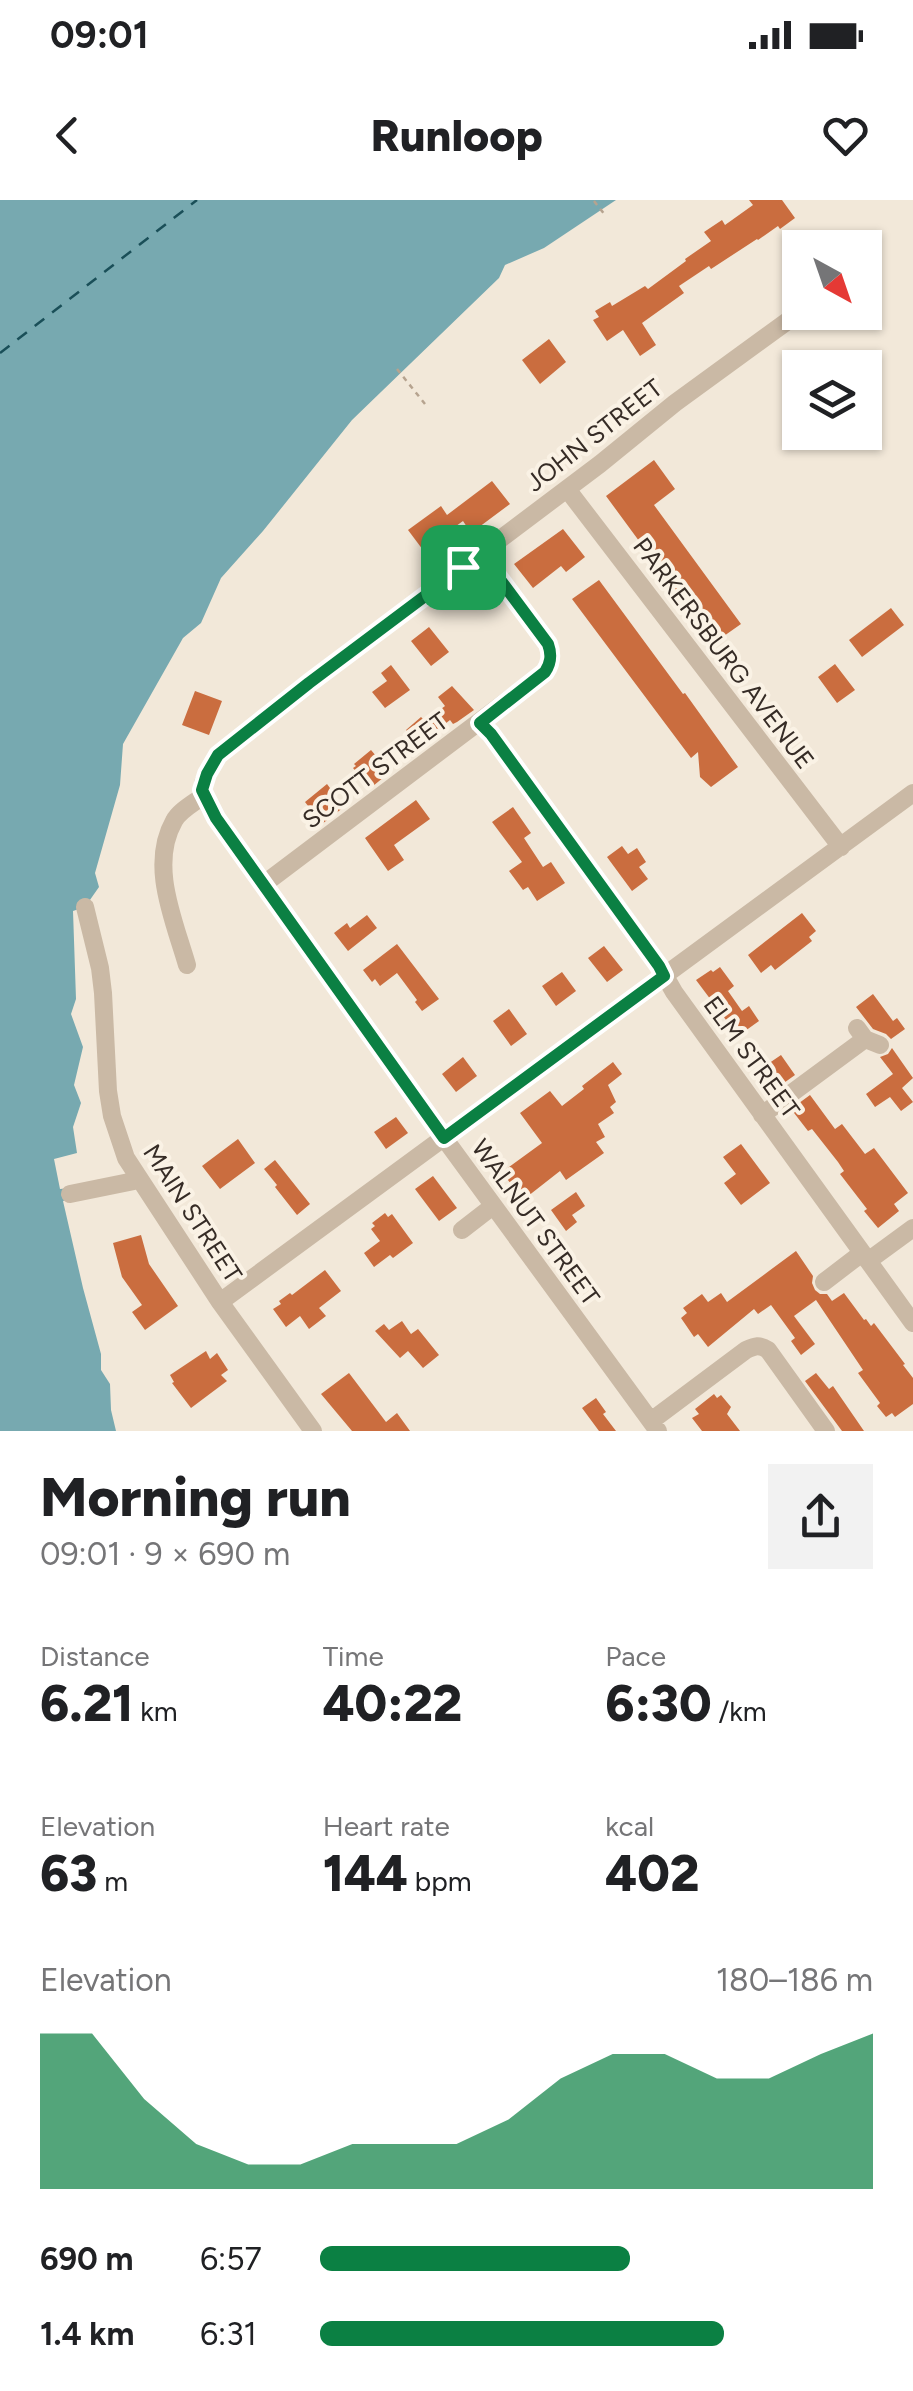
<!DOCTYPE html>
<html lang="en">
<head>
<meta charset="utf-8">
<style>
	:root { --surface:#fff; --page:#f2f2f2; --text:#202124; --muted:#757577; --accent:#0b8043 }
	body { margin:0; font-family:Figtree,sans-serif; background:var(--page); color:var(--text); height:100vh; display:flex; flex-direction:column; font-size:38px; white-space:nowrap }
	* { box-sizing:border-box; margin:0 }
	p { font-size:32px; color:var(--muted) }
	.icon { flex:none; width:55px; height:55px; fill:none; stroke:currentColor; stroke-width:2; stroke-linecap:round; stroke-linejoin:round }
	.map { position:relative; height:1231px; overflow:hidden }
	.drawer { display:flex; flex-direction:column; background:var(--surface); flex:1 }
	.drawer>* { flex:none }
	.needle { width:65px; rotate:140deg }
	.tools { position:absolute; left:782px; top:30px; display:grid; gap:20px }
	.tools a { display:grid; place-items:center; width:100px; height:100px; border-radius:0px; background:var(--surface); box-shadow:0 2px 8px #0004; font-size:50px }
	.pin { position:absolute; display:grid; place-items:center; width:85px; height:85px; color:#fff; margin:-42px; border-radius:20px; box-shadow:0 5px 15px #0006 }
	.round { display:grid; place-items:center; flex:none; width:105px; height:105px; border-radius:0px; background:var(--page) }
	.headline { display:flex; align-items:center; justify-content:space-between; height:170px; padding:0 40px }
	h1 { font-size:55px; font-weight:800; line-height:75px }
	.figures { display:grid; grid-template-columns:repeat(3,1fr); gap:15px; height:170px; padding:10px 40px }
	.figures div { display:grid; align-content:center }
	.figures b { font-size:50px; font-weight:800 }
	.figures small { font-size:28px; font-weight:400 }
	.figures p { font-size:28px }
	.chart { height:280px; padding:20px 40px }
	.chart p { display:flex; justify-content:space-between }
	.chart svg { width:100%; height:180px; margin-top:10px; fill:var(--accent); opacity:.7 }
	ul { padding:0 40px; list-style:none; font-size:32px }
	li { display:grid; grid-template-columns:160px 120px 1fr; align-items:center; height:75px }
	li i { height:25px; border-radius:12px; background:var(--accent) }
	.status { display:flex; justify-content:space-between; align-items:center; height:70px; padding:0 50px; background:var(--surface); direction:ltr }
	.status svg { height:28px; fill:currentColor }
	header { display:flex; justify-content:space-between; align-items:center; height:130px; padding:0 40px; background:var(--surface); font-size:45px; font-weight:800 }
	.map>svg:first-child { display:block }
	.water { fill:#77a9b0 }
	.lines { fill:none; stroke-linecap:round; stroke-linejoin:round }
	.ferry { stroke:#1a4f58; stroke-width:2.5; stroke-dasharray:12 10; stroke-linecap:butt }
	.building { fill:#ca6d3f }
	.path { stroke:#b6a38f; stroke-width:2.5; stroke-dasharray:5 5; stroke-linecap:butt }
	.minor { stroke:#cab9a5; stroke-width:18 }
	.route-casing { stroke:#fff; stroke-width:20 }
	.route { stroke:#0b8043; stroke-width:12 }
	.labels { text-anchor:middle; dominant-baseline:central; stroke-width:8; stroke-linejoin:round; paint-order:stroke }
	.street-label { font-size:25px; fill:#362c26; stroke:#faf2e5 }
</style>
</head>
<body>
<div class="status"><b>09:01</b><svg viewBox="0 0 49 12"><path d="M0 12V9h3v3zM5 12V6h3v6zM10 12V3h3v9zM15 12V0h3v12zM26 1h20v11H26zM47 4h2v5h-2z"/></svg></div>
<header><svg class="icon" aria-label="back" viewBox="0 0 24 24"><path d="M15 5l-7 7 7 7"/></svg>Runloop<svg class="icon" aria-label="heart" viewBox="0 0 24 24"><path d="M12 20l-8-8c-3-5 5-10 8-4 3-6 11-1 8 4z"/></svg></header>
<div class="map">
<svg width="913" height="1231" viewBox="0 0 913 1231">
	<rect width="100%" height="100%" fill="#f2e8d9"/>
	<path class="water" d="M 0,0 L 616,0 L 544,48 L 505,65 L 499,78 L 352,220 L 263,331 L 221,378 L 201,423 L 183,438 L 123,544 L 120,585 L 95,673 L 99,687 L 85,707 L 73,711 L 76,799 L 71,814 L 83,847 L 74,885 L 81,903 L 73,927 L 77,953 L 54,959 L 60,989 L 70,988 L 71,998 L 63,1001 L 83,1088 L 101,1154 L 101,1170 L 110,1184 L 111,1210 L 116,1231 L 0,1231 Z"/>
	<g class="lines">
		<path class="ferry" d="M 0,153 L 197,0"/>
	</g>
	<path class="building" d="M 749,0 L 782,0 L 795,18 L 780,29 L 778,26 L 758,40 L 757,39 L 711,69 L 709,66 L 679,86 L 684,93 L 642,123 L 656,145 L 640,156 L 623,130 L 607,141 L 593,120 L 599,117 L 595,111 L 610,102 L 612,106 L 645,86 L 648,89 L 686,61 L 685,59 L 711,41 L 704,32 L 722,20 L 725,25 L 753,5 Z
		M 549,139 L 566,162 L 540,184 L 522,160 Z
		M 654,260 L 675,289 L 654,305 L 741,424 L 714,443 L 606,296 Z
		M 492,281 L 510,304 L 471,333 L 463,321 L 423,350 L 408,330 L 441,306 L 447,315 Z
		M 563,329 L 585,357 L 566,372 L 561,366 L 533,388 L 514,364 Z
		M 599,380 L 683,494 L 685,493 L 738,567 L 711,587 L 700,577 L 698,552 L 691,558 L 572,399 Z
		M 891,408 L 904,425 L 862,457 L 849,440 Z
		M 429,427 L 449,452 L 431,466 L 411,441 Z
		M 835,464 L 855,490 L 837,503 L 818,477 Z
		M 391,465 L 410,490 L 385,508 L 372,492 L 387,481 L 381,473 Z
		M 452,486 L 474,510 L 457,522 L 453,524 L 450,520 L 418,545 L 406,530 L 421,517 L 425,521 L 445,506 L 438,497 Z
		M 195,491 L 222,501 L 209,535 L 182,525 Z
		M 371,550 L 388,570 L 383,575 L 384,577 L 373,586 L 370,582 L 367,585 L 353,568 L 356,566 L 354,564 Z
		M 327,584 L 344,607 L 322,624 L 305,602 Z
		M 416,600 L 430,619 L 394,645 L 404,660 L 388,671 L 365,638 Z
		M 513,607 L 531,633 L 524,638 L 543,667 L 551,662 L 565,683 L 537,701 L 528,687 L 523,690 L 509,671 L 522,662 L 492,622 Z
		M 622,646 L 628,654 L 637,648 L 646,662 L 639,667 L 648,679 L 632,691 L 607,657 Z
		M 802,713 L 816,731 L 809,737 L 812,741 L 775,770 L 771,765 L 761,773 L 748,755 Z
		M 367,715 L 377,728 L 348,751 L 334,733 L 347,723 L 350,728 Z
		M 397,744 L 439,799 L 422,811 L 415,802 L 417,800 L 397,773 L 380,786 L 375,779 L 372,782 L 363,770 Z
		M 604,746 L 623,770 L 607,782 L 588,758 Z
		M 720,767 L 734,786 L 728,791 L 742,811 L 749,806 L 759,821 L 738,836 L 696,780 L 711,770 L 713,772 Z
		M 562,772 L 576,791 L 556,806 L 542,786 Z
		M 873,794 L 893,821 L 897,818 L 905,829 L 891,839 L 886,834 L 873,829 L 856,807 Z
		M 509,809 L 527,834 L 511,846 L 493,821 Z
		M 892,848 L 913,878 L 902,888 L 913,902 L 901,911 L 890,897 L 875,907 L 866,894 L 893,874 L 880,857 L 888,854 Z
		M 781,855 L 795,875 L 774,890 L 765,877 L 767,875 L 762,868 Z
		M 463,857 L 477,876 L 456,892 L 442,874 Z
		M 613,862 L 622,874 L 608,885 L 616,902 L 610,907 L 614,913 L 598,924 L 605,937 L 596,942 L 604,953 L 566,980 L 560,971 L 523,1000 L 502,972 L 542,943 L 520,913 L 550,891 L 562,906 L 584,889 L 582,886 Z
		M 810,895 L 835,929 L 842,924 L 865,954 L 874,948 L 908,993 L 894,1004 L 899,1011 L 878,1028 L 864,1011 L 867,1009 L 840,974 L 844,971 L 838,962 L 812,929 L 808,931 L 791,909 Z
		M 396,917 L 408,933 L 386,949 L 374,932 Z
		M 238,939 L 255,963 L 220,989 L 202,966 Z
		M 741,944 L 770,983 L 741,1005 L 724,983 L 736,974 L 723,957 Z
		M 275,960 L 310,1004 L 297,1015 L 275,987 L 277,985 L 264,969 Z
		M 433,976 L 457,1008 L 439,1021 L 415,989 Z
		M 576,992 L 585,1006 L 572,1015 L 577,1022 L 566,1031 L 551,1010 Z
		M 385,1013 L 388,1017 L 392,1014 L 413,1043 L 393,1058 L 390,1055 L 374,1067 L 364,1053 L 380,1041 L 371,1029 L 375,1026 L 372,1023 Z
		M 141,1035 L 149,1064 L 178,1106 L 145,1130 L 132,1112 L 142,1105 L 122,1077 L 113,1043 Z
		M 796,1051 L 813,1076 L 812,1083 L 815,1090 L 820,1094 L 827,1094 L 832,1101 L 844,1093 L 864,1120 L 866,1119 L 871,1126 L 874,1123 L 905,1164 L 903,1165 L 913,1178 L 913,1204 L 895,1217 L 892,1213 L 886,1217 L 877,1206 L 880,1203 L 858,1173 L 863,1170 L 816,1100 L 794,1116 L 815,1144 L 801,1155 L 791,1141 L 795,1138 L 771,1105 L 758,1114 L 754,1109 L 708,1147 L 698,1134 L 694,1137 L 681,1118 L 687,1113 L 683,1108 L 702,1094 L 708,1102 L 721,1093 L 727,1102 Z
		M 325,1070 L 341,1091 L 319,1108 L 326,1116 L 309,1129 L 300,1116 L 286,1127 L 273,1109 L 281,1104 L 279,1101 L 290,1093 L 292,1095 Z
		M 402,1121 L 411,1134 L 418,1129 L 439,1155 L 423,1168 L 408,1151 L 400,1158 L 375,1131 L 384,1124 L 389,1130 Z
		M 206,1151 L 210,1159 L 217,1153 L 228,1170 L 221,1175 L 227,1181 L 191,1208 L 172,1183 L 174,1182 L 170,1175 Z
		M 349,1173 L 386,1222 L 397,1213 L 410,1231 L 352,1231 L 321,1194 Z
		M 816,1173 L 829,1189 L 833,1186 L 864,1231 L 842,1231 L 805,1181 Z
		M 714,1194 L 717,1198 L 721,1195 L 731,1207 L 727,1214 L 740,1231 L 702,1231 L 692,1218 L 699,1214 L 695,1209 Z
		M 596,1198 L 606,1212 L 603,1214 L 616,1231 L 599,1231 L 582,1208 Z"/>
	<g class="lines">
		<path class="path" d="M 594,1 L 605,15
			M 397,169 L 425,204"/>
		<path class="minor" d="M 567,289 L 841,647
			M 481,523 L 491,534 L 657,762 L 674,792 L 913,1123
			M 203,596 L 216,618 L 444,938 L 658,1231
			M 203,596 L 203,583 L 218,555 L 309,483 L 600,264 L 675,203 L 800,112
			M 264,684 L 545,472 C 551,463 552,455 548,444 L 481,354
			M 85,707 L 100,768 L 103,793 L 108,891 L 112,916 L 126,958 L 220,1102 L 313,1231
			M 187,765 C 174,720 149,665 174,621 C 179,611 194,603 203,596
			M 857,828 L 865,839 L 880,845
			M 762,915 L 865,839
			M 70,994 L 139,980
			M 462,1030 L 493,1006
			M 868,1061 L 913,1028
			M 824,1082 L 862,1053
			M 220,1102 L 913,593
			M 651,1221 L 746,1150 C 755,1146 759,1144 768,1150 L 826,1231"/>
	</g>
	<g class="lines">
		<defs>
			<path id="route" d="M 481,354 L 548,444 C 552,455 551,463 545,472 L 480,523 L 491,534 L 659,766 L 664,776 L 444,938 L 216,618 L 202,590 L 207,574 L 218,555 L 309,483 Z"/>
		</defs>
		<use href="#route" class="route-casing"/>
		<use href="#route" class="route"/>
	</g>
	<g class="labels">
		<g class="street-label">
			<text transform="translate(594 235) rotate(-38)">JOHN STREET</text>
			<text transform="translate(724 453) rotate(53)">PARKERSBURG AVENUE</text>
			<text transform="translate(375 570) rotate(-37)">SCOTT STREET</text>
			<text transform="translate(752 857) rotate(54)">ELM STREET</text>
			<text transform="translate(193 1013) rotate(57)">MAIN STREET</text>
			<text transform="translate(536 1022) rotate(54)">WALNUT STREET</text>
		</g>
	</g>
</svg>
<div class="tools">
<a><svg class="needle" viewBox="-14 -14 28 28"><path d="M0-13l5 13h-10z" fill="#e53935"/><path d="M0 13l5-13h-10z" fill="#757577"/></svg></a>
<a><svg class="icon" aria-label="layers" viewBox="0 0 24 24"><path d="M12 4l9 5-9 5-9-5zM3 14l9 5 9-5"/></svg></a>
</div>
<div class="pin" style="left:463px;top:367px;background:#1e9e55"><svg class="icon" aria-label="arrive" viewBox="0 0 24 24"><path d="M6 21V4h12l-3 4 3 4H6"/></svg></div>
</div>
<section class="drawer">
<div class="headline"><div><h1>Morning run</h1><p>09:01 · 9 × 690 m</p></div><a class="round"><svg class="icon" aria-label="share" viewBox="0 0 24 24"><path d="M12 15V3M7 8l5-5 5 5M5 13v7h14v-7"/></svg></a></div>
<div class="figures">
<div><p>Distance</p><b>6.21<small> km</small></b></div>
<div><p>Time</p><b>40:22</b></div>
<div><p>Pace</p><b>6:30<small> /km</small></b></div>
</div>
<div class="figures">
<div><p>Elevation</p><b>63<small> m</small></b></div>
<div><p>Heart rate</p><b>144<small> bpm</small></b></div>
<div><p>kcal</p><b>402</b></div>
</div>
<div class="chart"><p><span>Elevation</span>180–186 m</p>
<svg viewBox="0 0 160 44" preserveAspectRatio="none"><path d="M0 44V6L10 6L20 22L30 33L40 38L50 38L60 33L70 33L80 33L90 27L100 17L110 11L120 11L130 17L140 17L150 11L160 6V44z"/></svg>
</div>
<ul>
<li><b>690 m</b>6:57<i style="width:56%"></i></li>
<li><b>1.4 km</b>6:31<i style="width:73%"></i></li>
</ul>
</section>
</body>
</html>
